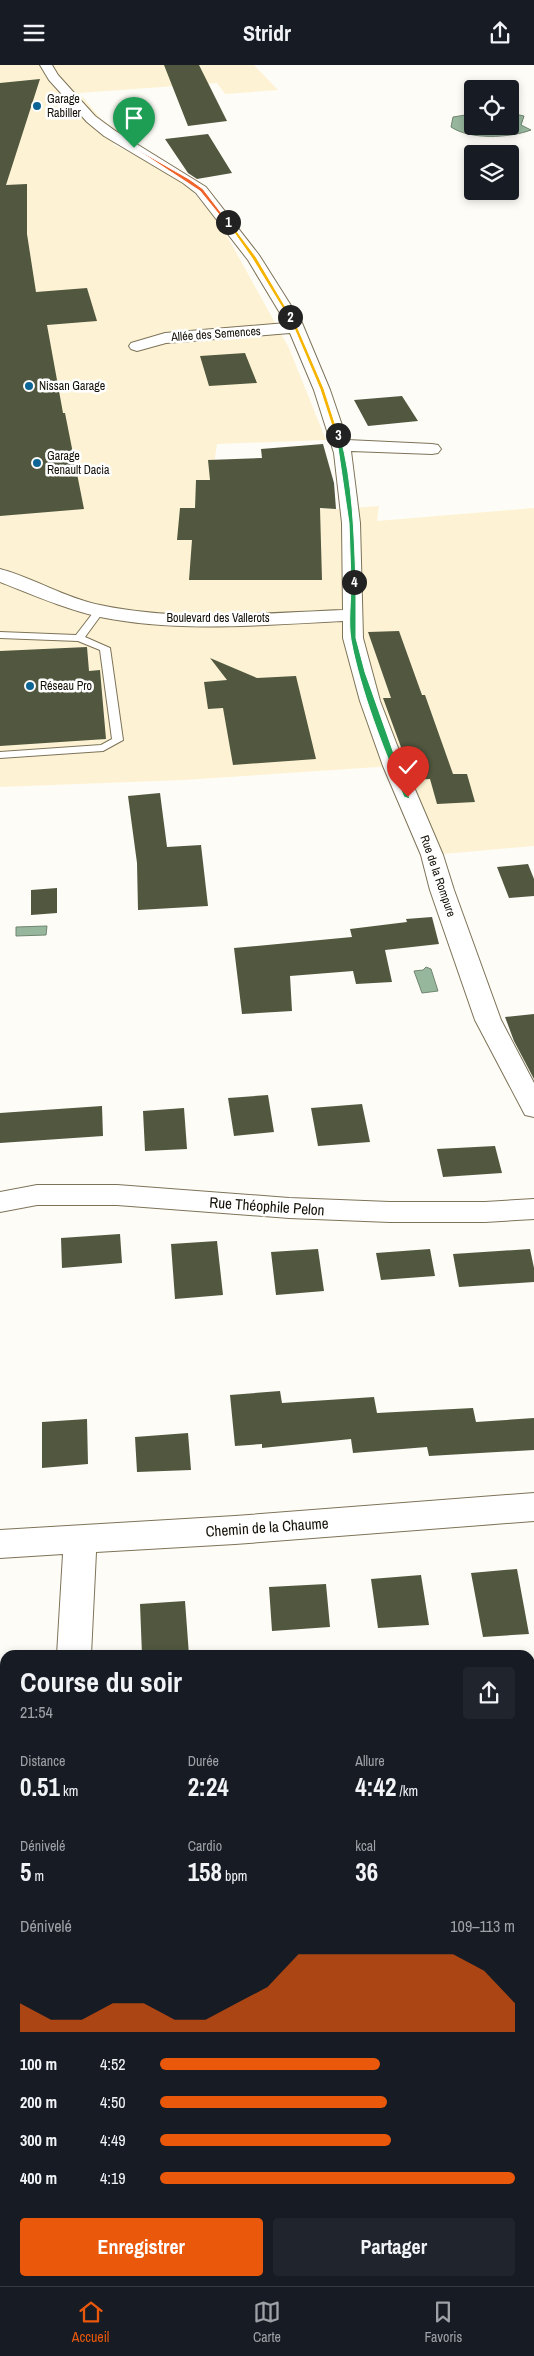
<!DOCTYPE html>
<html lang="fr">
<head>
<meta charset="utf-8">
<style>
	:root { --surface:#171b24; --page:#20242c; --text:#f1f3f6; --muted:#9ea1a6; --line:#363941; --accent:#ea580c }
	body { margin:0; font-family:"Archivo Narrow",sans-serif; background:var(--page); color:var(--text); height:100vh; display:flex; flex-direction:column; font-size:19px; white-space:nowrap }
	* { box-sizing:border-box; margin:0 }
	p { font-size:16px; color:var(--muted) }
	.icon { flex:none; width:28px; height:28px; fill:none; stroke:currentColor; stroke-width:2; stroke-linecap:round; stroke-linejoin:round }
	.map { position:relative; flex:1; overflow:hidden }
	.drawer { position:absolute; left:0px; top:1585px; width:535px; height:636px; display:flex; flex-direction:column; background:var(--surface); border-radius:15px 15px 0 0; box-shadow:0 2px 8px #0003 }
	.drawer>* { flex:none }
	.tools { position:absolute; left:464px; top:15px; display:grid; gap:10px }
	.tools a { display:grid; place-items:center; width:55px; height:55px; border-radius:5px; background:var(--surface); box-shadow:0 2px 8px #0003; font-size:25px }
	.pin { position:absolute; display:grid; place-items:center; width:42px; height:42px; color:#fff; margin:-51px -21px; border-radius:50% 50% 50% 0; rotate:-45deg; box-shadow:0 0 5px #0007 }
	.pin .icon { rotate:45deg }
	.km { position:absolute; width:25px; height:25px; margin:-12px; border-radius:50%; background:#222; color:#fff; font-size:14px; line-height:25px; text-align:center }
	.round { display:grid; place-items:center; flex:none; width:52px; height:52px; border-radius:5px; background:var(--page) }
	.headline { display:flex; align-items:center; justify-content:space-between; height:85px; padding:0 20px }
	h1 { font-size:28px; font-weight:700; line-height:38px }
	.figures { display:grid; grid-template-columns:repeat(3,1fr); gap:8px; height:85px; padding:5px 20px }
	.figures div { display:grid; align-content:center }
	.figures b { font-size:25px; font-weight:700 }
	.figures small { font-size:14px; font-weight:400 }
	.figures p { font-size:14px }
	.chart { height:140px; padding:10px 20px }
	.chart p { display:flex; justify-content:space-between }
	.chart svg { width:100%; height:90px; margin-top:5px; fill:var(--accent); opacity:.7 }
	.action { display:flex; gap:10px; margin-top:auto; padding:10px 20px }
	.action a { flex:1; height:58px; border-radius:5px; background:var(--accent); color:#fff; font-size:20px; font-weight:700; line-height:58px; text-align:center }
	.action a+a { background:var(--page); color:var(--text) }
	ul { padding:0 20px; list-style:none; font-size:16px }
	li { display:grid; grid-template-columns:80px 60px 1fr; align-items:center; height:38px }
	li i { height:12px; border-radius:6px; background:var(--accent) }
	header { display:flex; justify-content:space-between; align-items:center; height:65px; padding:0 20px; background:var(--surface); font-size:22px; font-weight:700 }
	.dock { display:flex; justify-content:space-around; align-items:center; height:70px; border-top:1px solid var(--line); background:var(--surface); font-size:14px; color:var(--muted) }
	.dock a { display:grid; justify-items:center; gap:2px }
	.dock .on { color:var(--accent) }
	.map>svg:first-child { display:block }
	.built { fill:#fdf3d4 }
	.water { fill:#97b79d; stroke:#6f8570 }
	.building { fill:#51583f }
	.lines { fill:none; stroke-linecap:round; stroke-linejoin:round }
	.lane-casing { stroke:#7d7358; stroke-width:2 }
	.street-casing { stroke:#7d7358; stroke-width:2 }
	.lane { fill:#fff; fill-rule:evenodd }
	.street { fill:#fff; fill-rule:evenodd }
	.split-1 { fill:#f0652b; stroke:#fff }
	.split-2 { fill:#f5b400; stroke:#fff }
	.split-3 { fill:#f5b400; stroke:#fff }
	.split-4 { fill:#22a559; stroke:#fff }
	.split-5 { fill:#22a559; stroke:#fff }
	.poi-dot { fill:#0d6596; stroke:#fff; stroke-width:2 }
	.labels { text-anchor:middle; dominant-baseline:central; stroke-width:5; stroke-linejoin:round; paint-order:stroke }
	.far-poi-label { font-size:12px; fill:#130f06; stroke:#fff; text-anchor:start }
	.far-street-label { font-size:12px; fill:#130f06; stroke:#fff }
	.street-label { font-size:15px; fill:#130f06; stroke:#fff }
</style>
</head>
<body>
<header><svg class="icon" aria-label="menu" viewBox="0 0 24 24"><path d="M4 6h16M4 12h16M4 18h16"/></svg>Stridr<svg class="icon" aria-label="share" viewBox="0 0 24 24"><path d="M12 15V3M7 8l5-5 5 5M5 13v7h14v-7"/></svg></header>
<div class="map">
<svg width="534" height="2221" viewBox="0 0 534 2221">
	<rect width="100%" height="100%" fill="#fefcf6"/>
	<path class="built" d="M 0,0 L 254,0 L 278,25 L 225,29 L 217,18 L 79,28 L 102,55 L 130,73 L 113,79 L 152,99 L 188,121 L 221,160 L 289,283 L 326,375 L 217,379 L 208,441 L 337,444 L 379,441 L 377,456 L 534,443 L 534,781 L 432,790 L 393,701 L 184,715 L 0,722 Z"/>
	<path class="water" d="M 510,48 L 524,51 L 521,60 L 531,65 C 510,73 470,75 451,62 L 453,52 L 472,49 L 472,61 L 510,61 Z
		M 47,861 L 46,870 L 16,871 L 16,862 Z
		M 426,902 L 431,904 L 438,926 L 422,928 L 414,906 L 423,905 Z"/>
	<path class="building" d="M 164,0 L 199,0 L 227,56 L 188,61 Z
		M 40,14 L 6,120 L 27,119 L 27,169 L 36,227 L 87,223 L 97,256 L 47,260 L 63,348 L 65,348 L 84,444 L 0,451 L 0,18 Z
		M 208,69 L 232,108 L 197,114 L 188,108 L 165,74 Z
		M 245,288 L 257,318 L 209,321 L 200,291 Z
		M 402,331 L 418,356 L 368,361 L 354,335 Z
		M 323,379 L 334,418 L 336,444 L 320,443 L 322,515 L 189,515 L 192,475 L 177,475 L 180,443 L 195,443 L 196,415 L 210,415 L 208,395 L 262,393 L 261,384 Z
		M 399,566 L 422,630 L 425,630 L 453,709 L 467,709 L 475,737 L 437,739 L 430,714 L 413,715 L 383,633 L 391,633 L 368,567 Z
		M 87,582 L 89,606 L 100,605 L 106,674 L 0,681 L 0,586 Z
		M 210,593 L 257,613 L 296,611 L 316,694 L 233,700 L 223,643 L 208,644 L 204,617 L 227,615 Z
		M 160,728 L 167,782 L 201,780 L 208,841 L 138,845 L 137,798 L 128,731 Z
		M 528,799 L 534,814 L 534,831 L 509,833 L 497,802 Z
		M 57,823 L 57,848 L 31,850 L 31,825 Z
		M 432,852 L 439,879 L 385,885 L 392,917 L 356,919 L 353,906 L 290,911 L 292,946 L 242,949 L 234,883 L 352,872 L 350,864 L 407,857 L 406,854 Z
		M 534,949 L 534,1014 L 514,976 L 505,952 Z
		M 268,1030 L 274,1067 L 234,1071 L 228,1033 Z
		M 362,1039 L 370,1077 L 318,1081 L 311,1043 Z
		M 102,1041 L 103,1071 L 0,1078 L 0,1048 Z
		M 184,1043 L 187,1084 L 145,1086 L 143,1046 Z
		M 495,1081 L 502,1108 L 443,1112 L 437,1084 Z
		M 120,1169 L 122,1198 L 62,1203 L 61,1173 Z
		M 217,1176 L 223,1230 L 175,1234 L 171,1179 Z
		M 318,1184 L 324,1226 L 276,1230 L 271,1187 Z
		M 430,1184 L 435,1211 L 381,1215 L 376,1188 Z
		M 530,1184 L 534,1203 L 534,1217 L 459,1222 L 453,1189 Z
		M 280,1326 L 282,1338 L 374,1332 L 377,1348 L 473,1343 L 476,1357 L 534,1353 L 534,1385 L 429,1391 L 427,1382 L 353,1388 L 351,1374 L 262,1383 L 262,1379 L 235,1381 L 230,1330 Z
		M 87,1354 L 88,1399 L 42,1403 L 42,1357 Z
		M 188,1368 L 191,1405 L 137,1407 L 135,1372 Z
		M 517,1504 L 529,1569 L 483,1572 L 471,1508 Z
		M 421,1510 L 429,1560 L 378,1563 L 371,1514 Z
		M 326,1519 L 330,1562 L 272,1566 L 269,1522 Z
		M 185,1536 L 189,1590 L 142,1590 L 140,1539 Z"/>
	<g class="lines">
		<defs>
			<path id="lane" d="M 99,543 L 104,546 L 85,572 L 110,583 L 123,675 L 103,686 L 0,693 L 0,687 L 101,680 L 112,674 L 100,585 L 78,576 L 0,573 L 0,567 L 76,570 L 96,544 Z"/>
			<path id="street" d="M 40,0 L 52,0 L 58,10 L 95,51 L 114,65 L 206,122 L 259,190 L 302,258 L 330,325 L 347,375 L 432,379 L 438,380 L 441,384 L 438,388 L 432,389 L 351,386 L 360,458 L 363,573 L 380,636 L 405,701 L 443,790 L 454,825 L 501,955 L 534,1018 L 534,1052 L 525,1050 L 475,955 L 430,825 L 421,790 L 383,701 L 360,636 L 343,573 L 343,556 C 262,560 180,568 100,552 C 65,544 33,530 0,517 L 0,504 C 34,513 65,533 100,540 C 180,557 262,548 343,545 L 342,458 L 334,388 L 314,325 L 290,268 L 166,278 L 137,286 L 131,284 L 129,281 L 131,278 L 165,268 L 286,258 L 248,195 L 196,128 L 183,118 L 104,71 L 87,57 L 49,15 Z
				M 37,1120 L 117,1120 L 289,1133 L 390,1137 L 485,1137 L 534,1134 L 534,1154 L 485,1157 L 390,1157 L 289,1153 L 117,1140 L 37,1140 L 0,1147 L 0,1127 Z
				M 534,1428 L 534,1456 L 235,1479 L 96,1487 L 91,1590 L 57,1590 L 63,1489 L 0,1493 L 0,1465 L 235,1451 Z"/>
		</defs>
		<use href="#lane" class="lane-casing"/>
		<use href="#street" class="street-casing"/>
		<use href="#lane" class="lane"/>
		<use href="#street" class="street"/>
	</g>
	<path class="split-1" d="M 133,82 L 189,114 L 203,124 L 229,158 L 226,158 L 200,126 Z"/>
	<path class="split-2" d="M 226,156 L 229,156 L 256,192 L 292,253 L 288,252 L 252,193 Z"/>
	<path class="split-3" d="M 289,251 L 293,252 L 324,324 L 339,371 L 335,370 L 320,324 Z"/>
	<path class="split-4" d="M 336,369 L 340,370 C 353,417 354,468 356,517 L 354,519 L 351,517 L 349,458 Z"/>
	<path class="split-5" d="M 354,516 L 356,517 L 356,573 L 365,607 L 410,734 L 404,732 C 384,686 360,624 351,575 C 348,557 351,536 351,517 Z"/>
	<g class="poi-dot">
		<circle cx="37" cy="41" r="5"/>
		<circle cx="29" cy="321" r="5"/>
		<circle cx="37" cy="398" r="5"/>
		<circle cx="30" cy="621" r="5"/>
	</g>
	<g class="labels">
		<g class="far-poi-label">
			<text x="47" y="34">Garage<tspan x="47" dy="14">Rabiller</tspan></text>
			<text x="39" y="321">Nissan Garage</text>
			<text x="47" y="391">Garage<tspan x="47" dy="14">Renault Dacia</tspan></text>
			<text x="40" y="621">Réseau Pro</text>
		</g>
		<g class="far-street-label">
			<text transform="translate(216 269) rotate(-4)">Allée des Semences</text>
			<text x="218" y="553">Boulevard des Vallerots</text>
			<text transform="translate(438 811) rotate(71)">Rue de la Rompure</text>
		</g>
		<g class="street-label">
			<text transform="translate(267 1141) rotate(4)">Rue Théophile Pelon</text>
			<text transform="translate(267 1462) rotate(-4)">Chemin de la Chaume</text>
		</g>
	</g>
</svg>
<div class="tools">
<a><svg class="icon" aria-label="locate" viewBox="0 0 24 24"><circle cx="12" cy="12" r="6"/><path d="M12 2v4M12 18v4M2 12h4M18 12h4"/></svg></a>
<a><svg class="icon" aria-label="layers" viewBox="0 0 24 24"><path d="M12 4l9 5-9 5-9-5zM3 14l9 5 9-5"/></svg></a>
</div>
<div class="pin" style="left:134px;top:83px;background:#1e9e55"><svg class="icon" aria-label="arrive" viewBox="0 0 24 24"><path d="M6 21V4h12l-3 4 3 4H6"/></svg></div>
<div class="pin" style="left:408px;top:732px;background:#d93025"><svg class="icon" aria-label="check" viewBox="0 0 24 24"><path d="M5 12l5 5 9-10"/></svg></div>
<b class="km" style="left:228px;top:157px">1</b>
<b class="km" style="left:290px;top:252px">2</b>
<b class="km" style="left:338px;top:370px">3</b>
<b class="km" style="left:354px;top:517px">4</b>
<section class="drawer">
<div class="headline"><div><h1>Course du soir</h1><p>21:54</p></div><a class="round"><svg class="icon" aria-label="share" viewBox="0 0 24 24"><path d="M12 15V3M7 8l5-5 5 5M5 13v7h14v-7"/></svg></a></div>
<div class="figures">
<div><p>Distance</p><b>0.51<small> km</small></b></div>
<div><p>Durée</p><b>2:24</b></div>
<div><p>Allure</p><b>4:42<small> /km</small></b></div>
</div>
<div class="figures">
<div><p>Dénivelé</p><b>5<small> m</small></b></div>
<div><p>Cardio</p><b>158<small> bpm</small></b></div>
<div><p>kcal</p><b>36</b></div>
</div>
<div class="chart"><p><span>Dénivelé</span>109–113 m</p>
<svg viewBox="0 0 160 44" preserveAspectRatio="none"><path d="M0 44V30L10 38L20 38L30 30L40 30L50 38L60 38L70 30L80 22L90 6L100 6L110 6L120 6L130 6L140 6L150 14L160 30V44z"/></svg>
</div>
<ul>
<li><b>100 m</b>4:52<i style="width:62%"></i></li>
<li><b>200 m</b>4:50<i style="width:64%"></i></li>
<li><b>300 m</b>4:49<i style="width:65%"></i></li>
<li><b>400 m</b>4:19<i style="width:100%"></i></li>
</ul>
<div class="action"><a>Enregistrer</a><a>Partager</a></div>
</section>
</div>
<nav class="dock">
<a class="on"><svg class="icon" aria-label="home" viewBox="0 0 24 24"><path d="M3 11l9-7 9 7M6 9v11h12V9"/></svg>Accueil</a>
<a><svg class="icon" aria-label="map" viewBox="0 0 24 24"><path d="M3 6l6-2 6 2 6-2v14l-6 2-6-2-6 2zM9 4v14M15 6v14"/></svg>Carte</a>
<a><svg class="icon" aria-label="saved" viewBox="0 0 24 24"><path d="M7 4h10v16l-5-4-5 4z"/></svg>Favoris</a>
</nav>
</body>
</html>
